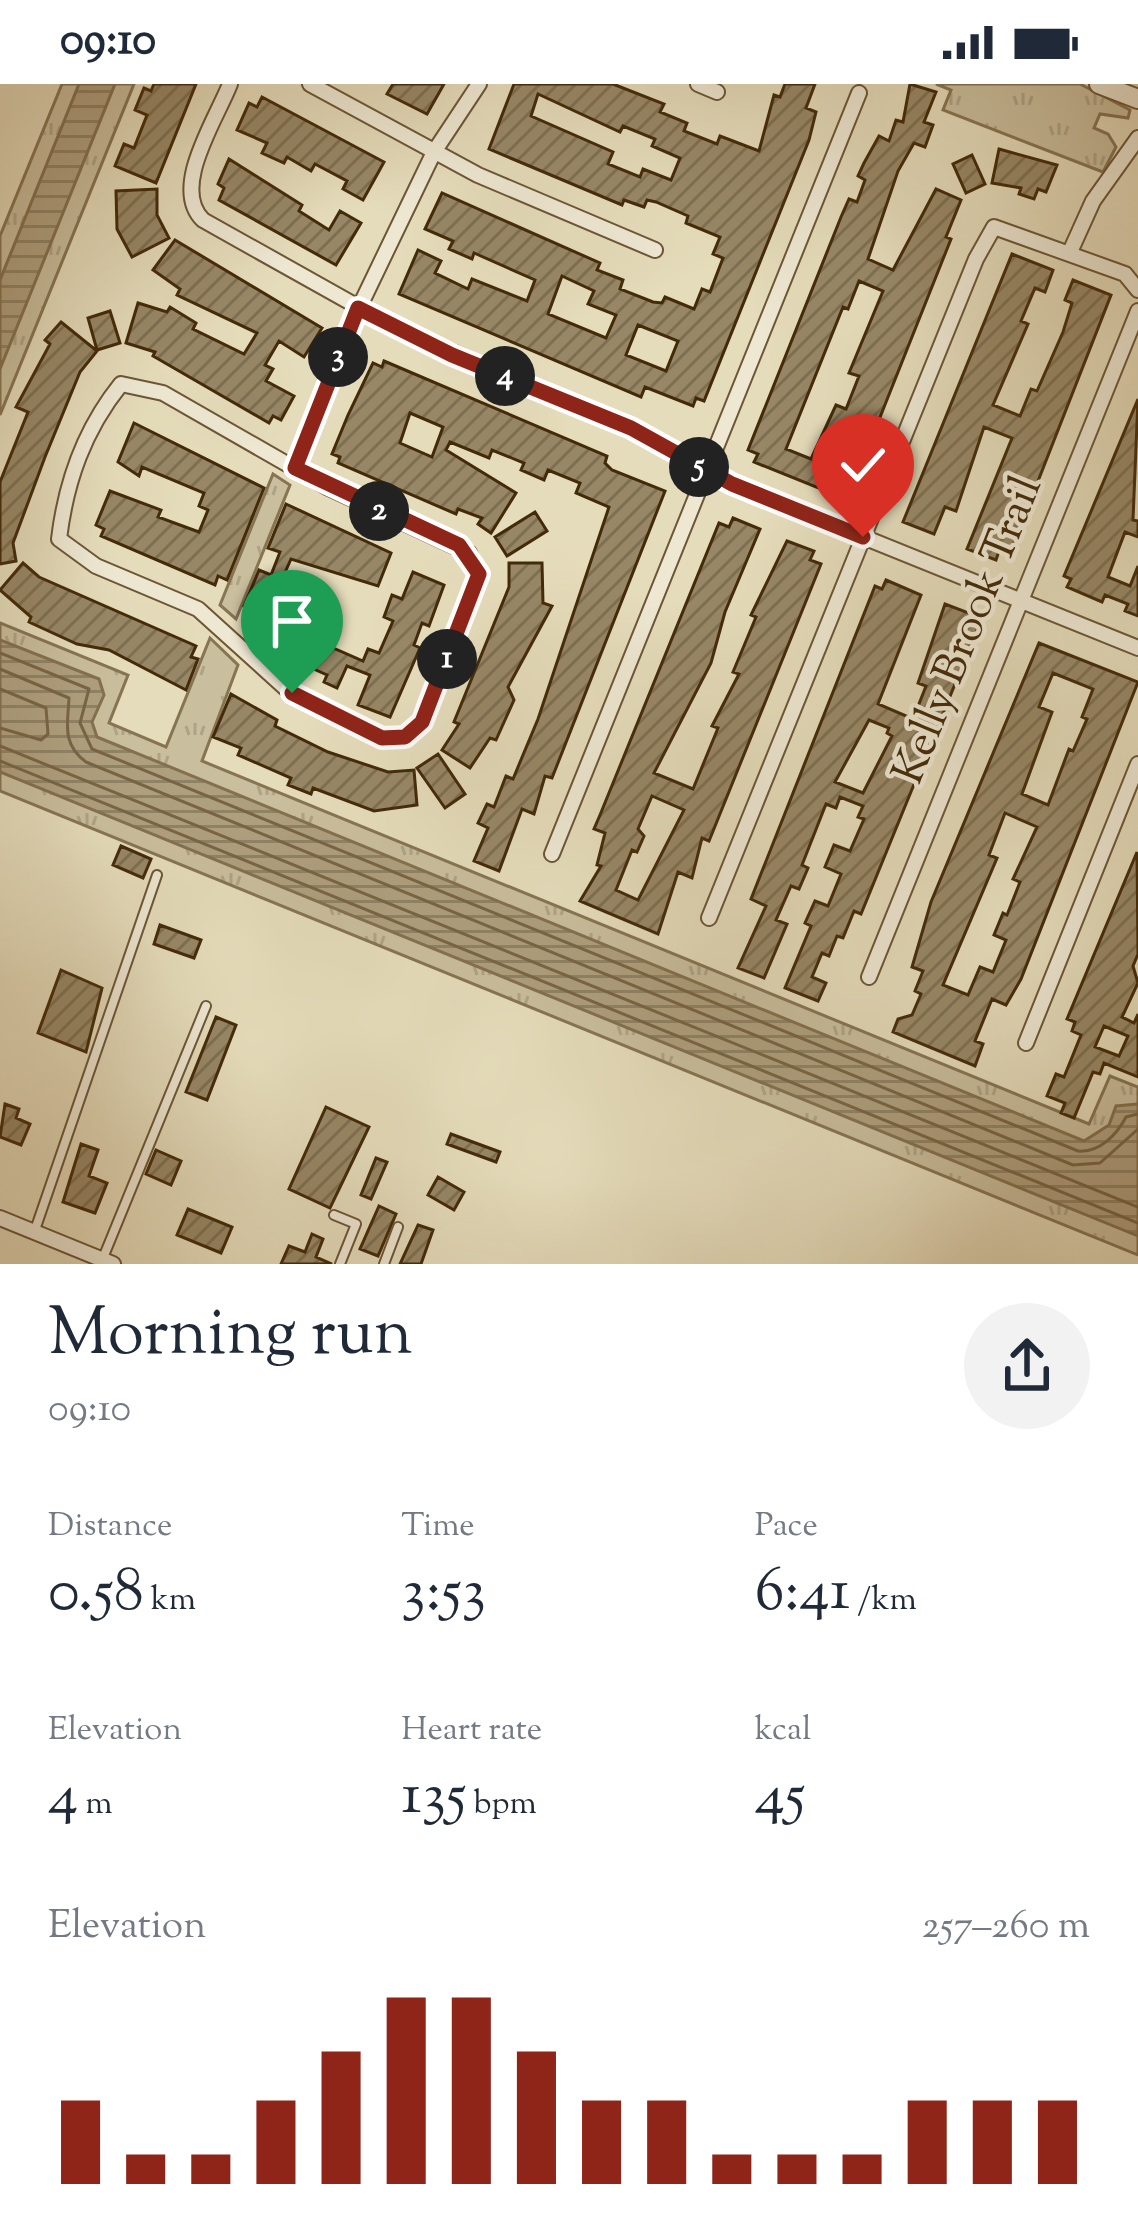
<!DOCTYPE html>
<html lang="en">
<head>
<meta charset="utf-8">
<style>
	:root { --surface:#fff; --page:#f2f2f3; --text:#1f2937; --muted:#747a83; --accent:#8f2418 }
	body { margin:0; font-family:"Sorts Mill Goudy",serif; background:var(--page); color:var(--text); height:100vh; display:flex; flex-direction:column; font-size:45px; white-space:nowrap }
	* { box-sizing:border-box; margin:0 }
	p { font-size:39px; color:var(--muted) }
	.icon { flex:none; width:66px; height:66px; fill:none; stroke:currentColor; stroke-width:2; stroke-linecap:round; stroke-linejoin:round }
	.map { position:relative; height:1180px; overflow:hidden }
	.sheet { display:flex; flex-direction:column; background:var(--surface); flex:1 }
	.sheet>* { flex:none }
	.pin { position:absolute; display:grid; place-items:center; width:102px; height:102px; color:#fff; margin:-123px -51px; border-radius:50% 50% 50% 0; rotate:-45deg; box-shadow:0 0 12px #0007 }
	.pin .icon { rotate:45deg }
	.km { position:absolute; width:60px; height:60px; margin:-30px; border-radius:50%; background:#222; color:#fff; font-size:33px; line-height:60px; text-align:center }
	.round { display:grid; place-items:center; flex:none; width:126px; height:126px; border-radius:63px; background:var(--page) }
	.head { display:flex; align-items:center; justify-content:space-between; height:204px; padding:0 48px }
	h1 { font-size:66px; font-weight:600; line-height:90px }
	.stats { display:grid; grid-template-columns:repeat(3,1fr); gap:18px; height:204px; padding:12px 48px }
	.stats div { display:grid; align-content:center }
	.stats b { font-size:60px; font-weight:600 }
	.stats small { font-size:33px; font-weight:400 }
	.stats p { font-size:33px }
	.chart { height:336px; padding:24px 48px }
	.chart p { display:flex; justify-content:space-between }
	.chart svg { width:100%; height:216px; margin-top:12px; stroke:var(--accent); stroke-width:6 }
	.status { display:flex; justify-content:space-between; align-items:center; height:84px; padding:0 60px; background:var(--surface); direction:ltr }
	.status svg { height:33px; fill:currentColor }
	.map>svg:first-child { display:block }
	.grass { fill:url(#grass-tufts); stroke:#867453; stroke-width:3 }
	.water { fill:url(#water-rules); stroke:#83704f; stroke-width:3 }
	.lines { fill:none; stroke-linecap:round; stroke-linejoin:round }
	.shore { stroke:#786444; stroke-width:3 }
	.building { fill:url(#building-hatch); stroke:#432a09; stroke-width:3; fill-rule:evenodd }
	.service-casing { stroke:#6c5636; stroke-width:12 }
	.minor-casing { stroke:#6c5636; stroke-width:18 }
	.tertiary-casing { stroke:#6c5636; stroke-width:22 }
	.service { stroke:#eee8d3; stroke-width:8 }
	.minor { stroke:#eee8d3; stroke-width:14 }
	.tertiary { stroke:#eee8d3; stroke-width:18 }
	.route-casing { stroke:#fff; stroke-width:24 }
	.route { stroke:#8f2418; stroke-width:15 }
	.labels { text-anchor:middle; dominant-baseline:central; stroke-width:9; stroke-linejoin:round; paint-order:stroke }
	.street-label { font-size:45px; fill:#432a09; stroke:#eee8d3 }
</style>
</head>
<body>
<div class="status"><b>09:10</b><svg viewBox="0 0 49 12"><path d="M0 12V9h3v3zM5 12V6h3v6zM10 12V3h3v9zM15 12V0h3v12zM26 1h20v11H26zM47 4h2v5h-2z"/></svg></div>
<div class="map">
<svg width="1138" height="1180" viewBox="0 0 1138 1180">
	<defs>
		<pattern id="grass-tufts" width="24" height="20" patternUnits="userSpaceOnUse" patternTransform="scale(3)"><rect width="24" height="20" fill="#c9be9d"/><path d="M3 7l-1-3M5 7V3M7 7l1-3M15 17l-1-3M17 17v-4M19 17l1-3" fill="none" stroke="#aea386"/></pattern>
		<pattern id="water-rules" width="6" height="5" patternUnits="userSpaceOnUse" patternTransform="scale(3)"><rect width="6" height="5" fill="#ae9f7e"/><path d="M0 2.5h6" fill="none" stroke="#8f8265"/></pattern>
		<pattern id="building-hatch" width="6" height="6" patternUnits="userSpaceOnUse" patternTransform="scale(3)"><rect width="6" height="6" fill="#978766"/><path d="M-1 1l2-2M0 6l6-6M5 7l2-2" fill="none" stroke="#7d6f52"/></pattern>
	</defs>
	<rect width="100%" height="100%" fill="#e5dcbb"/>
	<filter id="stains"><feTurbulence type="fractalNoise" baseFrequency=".00167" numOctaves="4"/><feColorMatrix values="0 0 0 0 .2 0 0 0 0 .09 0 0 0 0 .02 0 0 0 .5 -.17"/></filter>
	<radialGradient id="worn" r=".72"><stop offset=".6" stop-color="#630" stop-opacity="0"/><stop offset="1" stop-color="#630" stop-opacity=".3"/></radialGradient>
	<path class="grass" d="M 62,0 L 134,0 L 0,331 L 0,152 Z
		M 936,0 L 1080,0 L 1130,26 L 1128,34 L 1100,30 L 1094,44 L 1108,50 L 1116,63 L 1103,88 L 943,26 L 951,6 Z
		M 273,390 L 290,401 L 236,535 L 220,521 Z
		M 0,539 L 128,591 L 109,639 L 166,663 L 210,554 L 238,581 L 202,677 L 1089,1040 L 1110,992 L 1138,1003 L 1138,1171 L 0,707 Z"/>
	<path class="water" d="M 79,0 L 115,0 L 0,285 L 0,196 Z
		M 0,556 L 99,595 L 104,611 L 92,638 L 97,653 L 1084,1057 L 1109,1041 L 1116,1022 L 1138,1020 L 1138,1152 L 0,688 Z"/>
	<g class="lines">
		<path class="shore" d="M 0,569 L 89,605 L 80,639 L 92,665 L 1078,1067 C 1100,1069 1117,1050 1126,1033 L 1138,1030
			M 0,585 L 69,614 C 68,638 61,660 86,678 L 1073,1081 L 1100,1079 L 1138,1045
			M 0,605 L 46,624 L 48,650 L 41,656 L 0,644
			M 0,662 L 1138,1123
			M 0,677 L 1138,1139"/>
	</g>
	<path class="building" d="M 154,0 L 196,0 L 156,99 L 115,82 L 124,60 L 134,64 L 147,31 L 135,26 L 144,4 L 151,7 Z
		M 393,0 L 444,0 L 427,30 L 387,10 Z
		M 514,0 L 613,0 L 664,20 L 660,28 L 687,39 L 684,47 L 717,60 L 720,52 L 759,67 L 774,11 L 780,13 L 785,0 L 815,0 L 806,24 L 816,28 L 809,56 L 704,317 L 696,314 L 693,322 L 645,303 L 641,313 L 399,210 L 418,166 L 441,177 L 435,189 L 468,205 L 472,195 L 527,217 L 535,196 L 474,169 L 472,175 L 449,165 L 453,157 L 425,145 L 442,109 L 600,179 L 597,186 L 623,196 L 620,205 L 653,218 L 662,219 L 665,213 L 694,225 L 702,205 L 710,208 L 723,174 L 713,170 L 720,153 L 686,139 L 688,132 L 656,118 L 647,116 L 644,123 L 624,116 L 622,121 L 489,65 ZM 538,10 L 620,48 L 623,42 L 655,55 L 652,62 L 680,74 L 671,96 L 643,85 L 640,93 L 608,80 L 613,68 L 531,32 ZM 562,192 L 594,207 L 588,220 L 616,231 L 606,254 L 548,230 ZM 638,241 L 678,257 L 666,287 L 626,271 Z
		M 910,0 L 936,8 L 924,38 L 933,41 L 925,63 L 914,59 L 898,87 L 868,175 L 893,186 L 936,105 L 961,116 L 946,153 L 951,155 L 851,406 L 844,404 L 841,413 L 754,378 L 758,370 L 748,366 L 841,133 L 849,115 L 857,118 L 865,96 L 858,92 L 864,79 L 879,52 L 889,57 L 896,36 L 903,38 ZM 859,197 L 883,207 L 849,289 L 859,292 L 846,325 L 836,321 L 811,375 L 786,365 L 843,223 L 848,225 Z
		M 262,13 L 384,78 L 363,116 L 343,105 L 347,97 L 315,80 L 311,87 L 287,73 L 284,79 L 262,69 L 267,59 L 237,46 L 249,19 L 257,23 Z
		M 999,65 L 1057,81 L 1046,108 L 1038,105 L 1034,115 L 1019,110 L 1021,104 L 992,99 Z
		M 972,71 L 985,100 L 966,109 L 953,80 Z
		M 229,75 L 302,121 L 299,127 L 329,146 L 340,127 L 361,139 L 336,181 L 219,116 L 224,104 L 218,100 Z
		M 157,105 L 157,131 L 169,154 L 132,173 L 117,145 L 116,107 Z
		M 175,156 L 322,244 L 304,273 L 279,257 L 265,281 L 273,285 L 266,297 L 294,312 L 281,336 L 273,332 L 269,339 L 153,272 L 155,268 L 126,259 L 138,219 L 167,228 L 170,223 L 196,239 L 193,245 L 244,270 L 257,249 L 177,211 L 180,205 L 153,186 Z
		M 1012,170 L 1053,186 L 1045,208 L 1035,204 L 1021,237 L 1028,240 L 993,321 L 1020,332 L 1031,305 L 1037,307 L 1063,248 L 1072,219 L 1065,216 L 1073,196 L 1111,211 L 1009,471 L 999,467 L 996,476 L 967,465 L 1012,354 L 984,343 L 956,427 L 945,423 L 934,450 L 903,438 Z
		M 110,227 L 120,259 L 97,266 L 88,234 Z
		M 61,238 L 97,267 L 80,288 L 45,373 L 13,459 L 16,477 L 0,480 L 0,398 L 28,328 L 16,323 L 50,260 L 45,256 Z
		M 384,277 L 607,372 L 605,379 L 612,386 L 665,407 L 552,694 L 545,692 L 534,730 L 522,725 L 499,787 L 474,777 L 488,744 L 478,739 L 487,720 L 494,723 L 506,692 L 513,695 L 538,635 L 609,423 L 576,409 L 580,399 L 548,386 L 544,396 L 521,386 L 524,379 L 492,366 L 489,374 L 450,358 L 446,366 L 516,409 L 491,449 L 478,440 L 482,434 L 458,425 L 456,430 L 338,379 L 340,373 L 332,370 L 348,331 L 373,279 L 382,283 ZM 410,329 L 443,343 L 432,373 L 400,359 Z
		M 1138,315 L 1133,436 L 1138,437 L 1138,453 L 1125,448 L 1108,493 L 1130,502 L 1138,482 L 1138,532 L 1125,527 L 1128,520 L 1105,511 L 1102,518 L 1067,503 L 1071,495 L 1064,492 Z
		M 134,339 L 264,404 L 227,496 L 218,492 L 215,501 L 101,452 L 104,445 L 96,441 L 110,407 L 161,426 L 158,433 L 199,448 L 208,426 L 199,422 L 204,409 L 142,383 L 139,392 L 118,378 Z
		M 286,420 L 391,469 L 378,502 L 291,475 L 275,511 L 330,539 L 322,559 L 363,577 L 368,565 L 379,569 L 393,537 L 384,533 L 392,511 L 402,515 L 413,488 L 444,501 L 429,542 L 422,539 L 414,561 L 420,564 L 390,633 L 358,621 L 370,591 L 347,582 L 337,604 L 324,598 L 327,591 L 298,578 L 293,564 L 274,556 L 276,549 L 267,545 L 269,540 L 250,532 L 253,525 L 244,522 L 259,486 L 271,491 L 280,468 L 268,464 Z
		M 535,428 L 547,447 L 507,472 L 495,453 Z
		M 733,434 L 760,445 L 725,528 L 711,579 L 654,689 L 693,705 L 718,644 L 712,642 L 739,590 L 733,588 L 756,533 L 751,531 L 787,457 L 814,467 L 810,476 L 821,480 L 709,757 L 702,754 L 692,794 L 678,788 L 658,850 L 580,817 L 601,782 L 597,781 L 605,749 L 594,745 L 600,731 L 719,439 L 729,443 ZM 652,712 L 684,726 L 638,816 L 616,806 L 632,766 L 637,768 L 644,752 L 638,745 Z
		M 23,479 L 39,493 L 196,562 L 191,573 L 198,575 L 186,606 L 109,566 L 77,560 L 29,538 L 31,533 L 0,506 Z
		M 509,479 L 542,479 L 543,519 L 552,522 L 508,603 L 514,616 L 496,656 L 490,654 L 470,684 L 442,666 L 459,640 L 454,638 L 509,503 Z
		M 886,496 L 921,511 L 878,620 L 913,635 L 926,602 L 918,599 L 945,520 L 982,534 L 861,830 L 854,827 L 843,854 L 837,852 L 829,872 L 822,869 L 812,893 L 826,899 L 818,917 L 785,904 L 811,842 L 805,839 L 815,817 L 828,822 L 841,790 L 825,783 L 834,761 L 850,767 L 864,735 L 858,733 L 863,722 L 840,713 L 836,724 L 826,720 L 802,781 L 808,784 L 799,805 L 791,802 L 776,836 L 787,840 L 764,894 L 738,884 L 766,822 L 751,815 L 875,502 L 882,505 ZM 869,636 L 889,644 L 887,649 L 892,652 L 863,709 L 835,698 Z
		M 1039,559 L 1138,598 L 1021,895 L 1006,921 L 992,915 L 975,957 L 983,960 L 975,982 L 893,948 L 898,935 L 912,931 L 921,910 L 915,907 L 923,887 L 912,883 L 931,818 ZM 1053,589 L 1093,605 L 1082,633 L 1087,635 L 1073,667 L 1069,665 L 1048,721 L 1022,710 L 1052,628 L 1039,623 ZM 1005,729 L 1037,743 L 1013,795 L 1020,798 L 1007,831 L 1003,829 L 994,851 L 1006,856 L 993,888 L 980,883 L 968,911 L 943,901 L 997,774 L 989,771 Z
		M 231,610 L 277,636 L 275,642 L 328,668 L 388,688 L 414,686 L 417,721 L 374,727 L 313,704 L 311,710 L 288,701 L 291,694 L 238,671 L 241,664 L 213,653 Z
		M 438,670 L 465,710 L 445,724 L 417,684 Z
		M 121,762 L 151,775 L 143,794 L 113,781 Z
		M 1137,768 L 1138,870 L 1133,882 L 1138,899 L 1122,933 L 1134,939 L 1138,930 L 1138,993 L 1104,979 L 1100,990 L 1093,988 L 1074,1034 L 1061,1029 L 1065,1019 L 1047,1012 L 1056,990 L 1064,993 L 1081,951 L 1072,947 L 1075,938 L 1067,935 ZM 1104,942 L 1128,952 L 1119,972 L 1095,963 Z
		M 160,841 L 201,856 L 194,874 L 154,860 Z
		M 61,886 L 102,904 L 86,968 L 38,949 Z
		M 216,933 L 236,941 L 207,1016 L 186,1008 Z
		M 5,1020 L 19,1025 L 16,1034 L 30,1040 L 21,1061 L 0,1053 Z
		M 326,1023 L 369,1043 L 330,1124 L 289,1105 Z
		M 451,1050 L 500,1068 L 496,1078 L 447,1060 Z
		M 81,1060 L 98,1066 L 89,1092 L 107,1099 L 95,1129 L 63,1118 Z
		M 156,1066 L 181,1077 L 171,1101 L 146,1090 Z
		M 376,1074 L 387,1078 L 371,1115 L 361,1111 Z
		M 438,1093 L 464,1108 L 454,1126 L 428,1111 Z
		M 379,1122 L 396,1130 L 378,1172 L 360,1165 Z
		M 188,1125 L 232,1143 L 221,1169 L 177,1151 Z
		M 418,1141 L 433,1146 L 421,1180 L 400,1180 Z
		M 312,1150 L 323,1155 L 316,1173 L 332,1180 L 281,1180 L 289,1162 L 305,1168 Z"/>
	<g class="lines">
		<defs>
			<path id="service" d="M 334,1131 L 356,1140 L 340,1180
				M 35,1146 L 157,791
				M 103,1174 L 206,922
				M 384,1180 L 398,1143"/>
			<path id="minor" d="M 230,0 C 216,36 170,104 203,136 L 394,243 L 631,344 L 732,400 L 1138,564
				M 310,0 L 478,91 L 655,166
				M 698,0 L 717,8
				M 1070,168 L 1093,117 L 1138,54
				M 121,300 L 163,309 L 327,403 L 469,469 L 479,490 L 476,502 L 415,647 L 394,656 L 382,654 L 291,609 L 198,525 L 96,482 L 59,455 C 66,397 84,346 121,300 Z
				M 295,384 L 359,224 L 434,68 L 479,0
				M 552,770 L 859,9
				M 709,834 L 976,175 L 994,143 L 1125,190 L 1138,206
				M 869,893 L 1138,227
				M 1026,959 L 1138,680
				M 0,1134 L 113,1180"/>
			<path id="tertiary" d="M 1099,0 L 1138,15"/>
		</defs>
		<use href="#service" class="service-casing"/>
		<use href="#minor" class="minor-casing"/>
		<use href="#tertiary" class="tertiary-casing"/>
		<use href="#service" class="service"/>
		<use href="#minor" class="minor"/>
		<use href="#tertiary" class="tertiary"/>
	</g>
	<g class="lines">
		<defs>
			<path id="route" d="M 292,609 L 382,654 L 405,653 L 422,638 L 479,490 L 459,461 L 295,384 L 358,224 L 452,271 L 631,344 L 732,400 L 863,453"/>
		</defs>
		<use href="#route" class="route-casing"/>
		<use href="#route" class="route"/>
	</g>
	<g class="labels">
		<g class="street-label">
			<text transform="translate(970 547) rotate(-68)">Kelly Brook Trail</text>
		</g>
	</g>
	<rect width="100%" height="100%" filter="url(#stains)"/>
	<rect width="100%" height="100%" fill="url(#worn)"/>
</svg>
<div class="pin" style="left:292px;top:609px;background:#1e9e55"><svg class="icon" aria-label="arrive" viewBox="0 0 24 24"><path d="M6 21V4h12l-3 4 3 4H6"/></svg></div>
<div class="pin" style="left:863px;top:453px;background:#d93025"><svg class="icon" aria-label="check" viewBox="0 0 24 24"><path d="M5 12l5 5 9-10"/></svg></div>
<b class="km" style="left:447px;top:575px">1</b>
<b class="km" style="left:379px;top:427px">2</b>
<b class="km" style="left:338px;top:273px">3</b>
<b class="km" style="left:505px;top:292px">4</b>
<b class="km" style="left:699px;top:383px">5</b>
</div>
<section class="sheet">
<div class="head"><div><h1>Morning run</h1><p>09:10</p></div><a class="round"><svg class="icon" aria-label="share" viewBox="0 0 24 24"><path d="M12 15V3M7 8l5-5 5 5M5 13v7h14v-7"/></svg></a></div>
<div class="stats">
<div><p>Distance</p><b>0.58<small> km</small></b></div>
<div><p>Time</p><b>3:53</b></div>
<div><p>Pace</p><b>6:41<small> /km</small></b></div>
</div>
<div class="stats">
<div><p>Elevation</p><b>4<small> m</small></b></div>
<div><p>Heart rate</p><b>135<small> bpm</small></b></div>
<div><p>kcal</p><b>45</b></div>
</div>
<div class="chart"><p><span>Elevation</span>257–260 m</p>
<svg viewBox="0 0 160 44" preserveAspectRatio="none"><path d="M5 44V27M15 44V38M25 44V38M35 44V27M45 44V17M55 44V6M65 44V6M75 44V17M85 44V27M95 44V27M105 44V38M115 44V38M125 44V38M135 44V27M145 44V27M155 44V27"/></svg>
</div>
</section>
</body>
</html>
